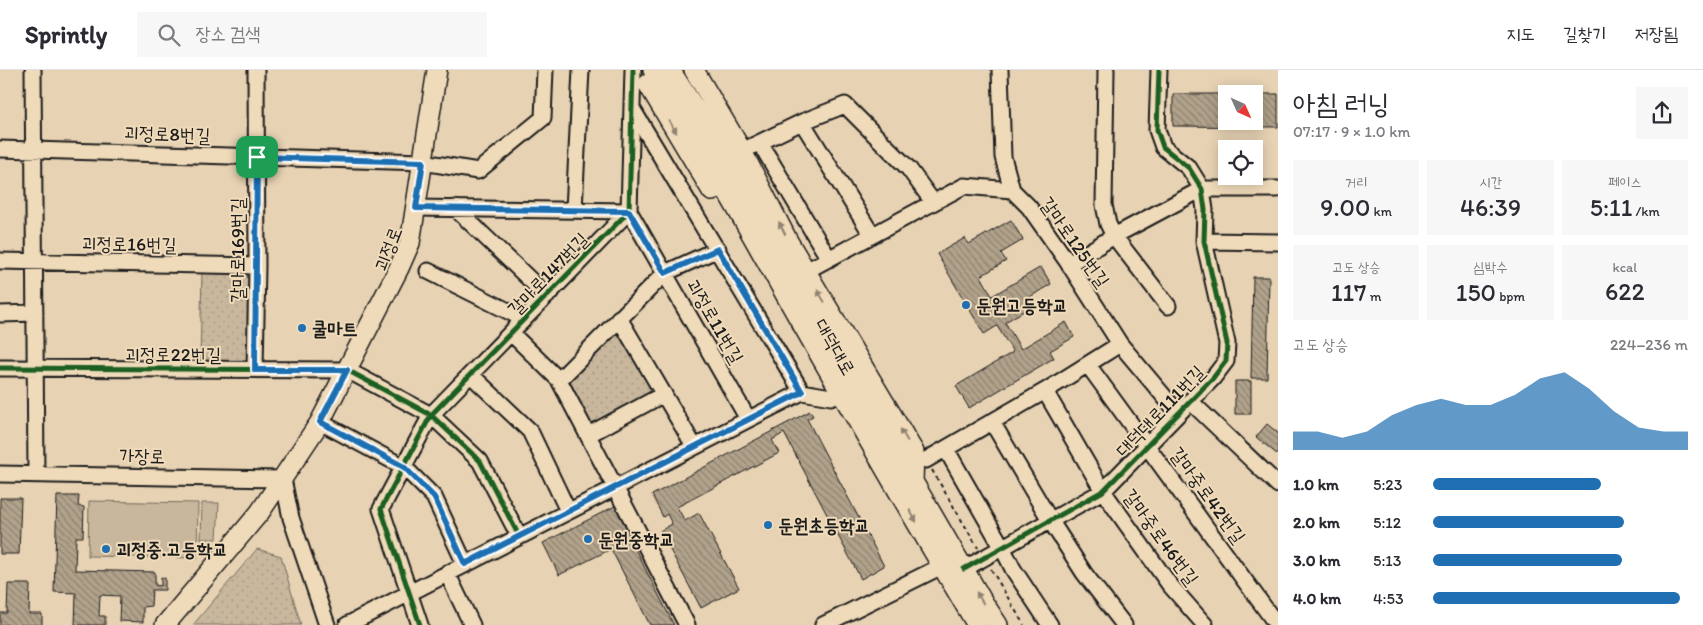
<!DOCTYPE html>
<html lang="ko">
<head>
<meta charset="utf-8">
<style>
	:root { --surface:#fff; --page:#f7f7f7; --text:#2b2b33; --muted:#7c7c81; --line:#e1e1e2; --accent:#1f6fb2 }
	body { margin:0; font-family:Itim,"Poor Story",sans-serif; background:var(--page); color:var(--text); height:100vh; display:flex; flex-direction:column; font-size:19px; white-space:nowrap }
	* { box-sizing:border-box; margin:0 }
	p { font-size:16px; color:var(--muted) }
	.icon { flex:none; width:28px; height:28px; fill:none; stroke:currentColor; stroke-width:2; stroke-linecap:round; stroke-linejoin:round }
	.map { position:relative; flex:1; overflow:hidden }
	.drawer { display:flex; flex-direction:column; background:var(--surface); width:425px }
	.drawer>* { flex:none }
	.needle { width:32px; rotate:135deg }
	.tools { position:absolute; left:1218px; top:15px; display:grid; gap:10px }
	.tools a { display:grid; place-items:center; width:45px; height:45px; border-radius:0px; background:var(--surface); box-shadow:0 2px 12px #0003; font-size:25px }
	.pin { position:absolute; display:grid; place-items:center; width:42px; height:42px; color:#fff; margin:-21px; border-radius:10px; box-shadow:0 2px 8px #0006 }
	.round { display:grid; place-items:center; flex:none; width:52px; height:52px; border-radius:0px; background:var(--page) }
	.head { display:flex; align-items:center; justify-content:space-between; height:85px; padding:0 15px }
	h1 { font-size:28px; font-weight:600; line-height:38px }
	.stats { display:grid; grid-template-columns:repeat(3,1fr); gap:8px; height:85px; padding:5px 15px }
	.stats div { display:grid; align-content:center; border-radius:0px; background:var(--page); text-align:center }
	.stats b { font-size:25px; font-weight:600 }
	.stats small { font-size:14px; font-weight:400 }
	.stats p { font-size:14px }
	.chart { height:140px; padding:10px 15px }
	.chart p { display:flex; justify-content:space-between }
	.chart svg { width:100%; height:90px; margin-top:5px; fill:var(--accent); opacity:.7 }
	ul { padding:0 15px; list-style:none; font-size:16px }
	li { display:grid; grid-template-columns:80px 60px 1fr; align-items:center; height:38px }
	li i { height:12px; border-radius:6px; background:var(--accent) }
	header { display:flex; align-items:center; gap:30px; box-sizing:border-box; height:70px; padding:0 25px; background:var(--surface); border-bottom:1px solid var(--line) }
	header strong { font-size:24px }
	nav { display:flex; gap:28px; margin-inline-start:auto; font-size:18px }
	.search { width:350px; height:45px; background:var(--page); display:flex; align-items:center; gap:12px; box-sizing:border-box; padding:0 18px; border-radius:0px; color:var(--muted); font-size:19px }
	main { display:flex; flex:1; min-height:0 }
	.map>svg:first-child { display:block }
	.park { fill:url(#park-dots); stroke:#726a5c }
	.pitch { fill:#c9b79d; stroke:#726a5c }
	.building { fill:url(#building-back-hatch); stroke:#1c1c1c }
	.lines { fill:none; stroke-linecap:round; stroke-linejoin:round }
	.minor-casing { stroke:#1c1c1c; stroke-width:19 }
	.major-casing { stroke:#1c1c1c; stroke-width:22 }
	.path { stroke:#1c1c1c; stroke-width:2; stroke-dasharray:4 4; stroke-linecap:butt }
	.minor { stroke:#efdab9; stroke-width:15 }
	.major { stroke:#efdab9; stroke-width:19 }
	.cycleway-casing { stroke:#efdab9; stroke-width:8 }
	.cycleway { stroke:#1b5e20; stroke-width:5 }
	.oneway { fill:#908472 }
	.route-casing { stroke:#fff; stroke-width:10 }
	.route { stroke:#1f6fb2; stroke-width:6 }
	.poi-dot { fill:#1f6fb2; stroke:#efdab9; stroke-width:2 }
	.labels { text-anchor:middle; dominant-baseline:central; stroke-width:4; stroke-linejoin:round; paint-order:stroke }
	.street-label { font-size:19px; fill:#1c1c1c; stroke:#efdab9 }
	.poi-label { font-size:19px; font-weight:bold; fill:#1c1c1c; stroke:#efdab9; text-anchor:start }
</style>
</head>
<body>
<header>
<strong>Sprintly</strong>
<div class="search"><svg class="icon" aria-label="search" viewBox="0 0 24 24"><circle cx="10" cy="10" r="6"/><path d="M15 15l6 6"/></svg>장소 검색</div>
<nav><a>지도</a><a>길찾기</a><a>저장됨</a></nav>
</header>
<main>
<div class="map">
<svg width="1278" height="555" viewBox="0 0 1278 555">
	<defs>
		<pattern id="park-dots" width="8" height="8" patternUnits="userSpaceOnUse" patternTransform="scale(1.25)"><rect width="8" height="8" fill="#c9b79d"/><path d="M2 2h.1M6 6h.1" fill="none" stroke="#ac9d87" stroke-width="1.8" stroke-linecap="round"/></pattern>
		<pattern id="building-back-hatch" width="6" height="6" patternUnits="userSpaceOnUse" patternTransform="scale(1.25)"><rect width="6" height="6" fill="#b1a28b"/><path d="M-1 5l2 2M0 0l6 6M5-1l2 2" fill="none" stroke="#8f8371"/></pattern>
	</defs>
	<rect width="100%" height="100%" fill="#e7d2b3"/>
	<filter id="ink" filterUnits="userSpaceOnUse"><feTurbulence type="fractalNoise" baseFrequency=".02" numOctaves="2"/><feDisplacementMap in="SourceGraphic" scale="10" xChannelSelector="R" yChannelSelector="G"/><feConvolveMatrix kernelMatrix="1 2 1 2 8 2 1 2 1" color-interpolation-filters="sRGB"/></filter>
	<g filter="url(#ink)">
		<path class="park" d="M 202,201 L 250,202 L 248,292 L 200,291 Z
			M 621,258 L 656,321 L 590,358 L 565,313 Z
			M 257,479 L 281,486 L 301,555 L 193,555 Z"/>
		<path class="pitch" d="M 89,431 L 198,433 L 197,488 L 88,486 Z
			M 202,433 L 219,433 L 217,469 L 201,469 Z"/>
		<path class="building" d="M 1173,24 L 1226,24 L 1226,51 L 1254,51 L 1254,24 L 1278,24 L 1278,57 L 1173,56 Z
			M 1011,150 L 1023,170 L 1001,183 L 1006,191 L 981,206 L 992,226 L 1041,197 L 1051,214 L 1025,230 L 1029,238 L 1005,252 L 1021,279 L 1066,252 L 1074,267 L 1050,281 L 1054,288 L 969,338 L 956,316 L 1013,282 L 997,256 L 984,264 L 937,184 L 965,168 L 969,174 Z
			M 1253,207 L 1269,207 L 1267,308 L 1251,308 Z
			M 1235,311 L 1251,311 L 1251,344 L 1235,344 Z
			M 810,341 L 813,346 L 807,349 L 884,496 L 861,509 L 784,363 L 772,370 L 779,383 L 677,437 L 685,451 L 699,443 L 739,518 L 701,538 L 660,461 L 672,454 L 667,444 L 663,447 L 652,425 Z
			M 1267,354 L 1278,363 L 1278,385 L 1256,367 Z
			M 57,426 L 79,426 L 78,436 L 84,437 L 83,467 L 76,467 L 75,500 L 155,502 L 155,515 L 161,516 L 161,507 L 165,508 L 165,520 L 152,520 L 151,536 L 143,537 L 143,552 L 119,551 L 120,526 L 100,525 L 99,546 L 105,546 L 105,555 L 75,555 L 76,523 L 54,522 Z
			M 0,428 L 21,428 L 19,484 L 0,484 Z
			M 617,435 L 633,465 L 629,467 L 674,555 L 650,555 L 611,479 L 559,505 L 543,473 Z
			M 8,514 L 30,514 L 29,544 L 42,544 L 42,555 L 0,555 L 0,543 L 7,543 Z"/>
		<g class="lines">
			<defs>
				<path id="minor" d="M 33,0 L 36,404
					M 1000,0 L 1003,87 L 1012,120 L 1029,137 L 1069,194 L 1120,274 L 1178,343
					M 1106,0 L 1104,135 L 1108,154 L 1114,166 L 1168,236
					M 633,40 L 802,322
					M 802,52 L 872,165
					M 760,73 L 829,189
					M 0,79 L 423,92 L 478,101 L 543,48 L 545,0
					M 742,81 L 802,52 L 845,35 L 909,99 L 933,132
					M 416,138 L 629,141 L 748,349
					M 455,138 L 547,226
					M 574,140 L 581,0
					M 1204,171 L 1278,172
					M 0,191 L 257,196
					M 1069,194 L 1114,166 L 1202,119 L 1278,119
					M 428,201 L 524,249
					M 806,201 L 964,116 L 1012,120
					M 0,244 L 35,243
					M 619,248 L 694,376
					M 511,263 L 559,310 L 687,555
					M 1088,295 L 1277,555
					M 0,298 L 347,300 L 431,345 L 480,391 L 519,466
					M 255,299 L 257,196 L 256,0
					M 471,305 L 530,361 L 568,441
					M 559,310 L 665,203 L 718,179
					M 1045,321 L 1103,421 L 1169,514 L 1205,555
					M 1190,331 L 1278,415
					M 320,352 L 404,397 L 434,427 L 465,494
					M 992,352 L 1050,450 L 1084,503 L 1124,555
					M 588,365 L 664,324
					M 946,379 L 1002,477 L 1013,499 L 1050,555
					M 926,390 L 1045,321 L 1120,274
					M 0,404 L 283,409 L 291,448 L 327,555
					M 964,499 L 1103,421 L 1213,308 L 1226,291 L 1227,273 L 1204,171 L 1205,140 L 1202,119 L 1189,98 L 1163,77 L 1157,60 L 1159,0
					M 447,503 L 472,555
					M 347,555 L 802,322 L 831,327
					M 420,555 L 381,439 L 431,345 L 629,141 L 633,0
					M 823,555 L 942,496"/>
				<path id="major" d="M 653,0 C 702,75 745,153 789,231 C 851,340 913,448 977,555
					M 670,0 L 729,92 L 794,207 L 983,532 L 998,555
					M 694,0 L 742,81 L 789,173 L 914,382 L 913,412
					M 648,14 L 712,121
					M 165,555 L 260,442 L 320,352 L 399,198 L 410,173 L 437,0"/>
			</defs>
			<use href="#minor" class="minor-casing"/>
			<use href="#major" class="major-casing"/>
			<path class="path" d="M 932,400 L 978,478
				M 991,499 L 1024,555"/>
			<use href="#minor" class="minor"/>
			<use href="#major" class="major"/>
			<defs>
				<path id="cycleway" d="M 0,298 L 347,300 L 431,345 L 480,391 L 519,466
					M 964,499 L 1103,421 L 1213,308 L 1226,291 L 1227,273 L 1204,171 L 1205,140 L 1202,119 L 1189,98 L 1163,77 L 1157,60 L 1159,0
					M 420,555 L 381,439 L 431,345 L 629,141 L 633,0"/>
			</defs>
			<use href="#cycleway" class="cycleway-casing"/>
			<use href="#cycleway" class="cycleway"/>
		</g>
		<defs><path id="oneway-solid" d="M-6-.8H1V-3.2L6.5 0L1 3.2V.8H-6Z" transform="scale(1.25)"/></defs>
		<g class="oneway">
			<use href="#oneway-solid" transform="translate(673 57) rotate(59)"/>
			<use href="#oneway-solid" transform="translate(782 158) rotate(-117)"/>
			<use href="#oneway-solid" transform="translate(821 226) rotate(-121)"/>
			<use href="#oneway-solid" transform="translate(904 365) rotate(-120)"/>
			<use href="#oneway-solid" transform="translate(913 446) rotate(60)"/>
			<use href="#oneway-solid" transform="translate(980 528) rotate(-121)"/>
		</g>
	</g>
	<g class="lines" filter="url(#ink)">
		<defs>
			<path id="route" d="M 257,87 L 423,92 L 416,138 L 629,141 L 665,203 L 718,179 L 802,322 L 465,494 L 434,427 L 404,397 L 320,352 L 347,300 L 255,300 Z"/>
		</defs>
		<use href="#route" class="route-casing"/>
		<use href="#route" class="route"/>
	</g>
	<g class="poi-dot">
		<circle cx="966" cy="235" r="5"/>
		<circle cx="302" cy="258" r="5"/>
		<circle cx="768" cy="455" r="5"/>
		<circle cx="588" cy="469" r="5"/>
		<circle cx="106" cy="479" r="5"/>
	</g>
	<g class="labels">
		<g class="street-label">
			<text transform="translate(167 64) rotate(2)">괴정로8번길</text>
			<text transform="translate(1075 172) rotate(55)">갈마로125번길</text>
			<text transform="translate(129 174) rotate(1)">괴정로16번길</text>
			<text transform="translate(388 179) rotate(-69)">괴정로</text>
			<text transform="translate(237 180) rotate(-90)">갈마로169번길</text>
			<text transform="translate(548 204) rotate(-46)">갈마로147번길</text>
			<text transform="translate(715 251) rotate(60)">괴정로11번길</text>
			<text transform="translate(835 277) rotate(60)">대덕대로</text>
			<text x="173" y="284">괴정로22번길</text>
			<text transform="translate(1160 341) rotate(-46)">대덕대로111번길</text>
			<text transform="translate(142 386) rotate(1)">가장로</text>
			<text transform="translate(1208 425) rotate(54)">갈마중로42번길</text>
			<text transform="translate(1161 467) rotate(54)">갈마중로46번길</text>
		</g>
		<g class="poi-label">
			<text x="976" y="235">둔원고등학교</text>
			<text x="312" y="258">쿨마트</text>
			<text x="778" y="455">둔원초등학교</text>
			<text x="598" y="469">둔원중학교</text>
			<text x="116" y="479">괴정중.고등학교</text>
		</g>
	</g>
</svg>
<div class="tools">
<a><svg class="needle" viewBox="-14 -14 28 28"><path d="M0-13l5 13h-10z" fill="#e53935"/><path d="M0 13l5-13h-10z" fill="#7c7c81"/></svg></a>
<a><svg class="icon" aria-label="locate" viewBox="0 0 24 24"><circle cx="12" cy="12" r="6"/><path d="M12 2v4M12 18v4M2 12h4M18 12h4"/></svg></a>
</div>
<div class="pin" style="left:257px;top:87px;background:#1e9e55"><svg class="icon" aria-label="arrive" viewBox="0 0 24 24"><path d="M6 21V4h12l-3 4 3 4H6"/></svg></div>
</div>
<section class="drawer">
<div class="head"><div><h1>아침 러닝</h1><p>07:17 · 9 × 1.0 km</p></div><a class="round"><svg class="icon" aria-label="share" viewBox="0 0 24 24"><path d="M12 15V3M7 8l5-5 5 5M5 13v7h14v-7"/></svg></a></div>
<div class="stats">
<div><p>거리</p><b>9.00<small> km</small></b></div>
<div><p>시간</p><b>46:39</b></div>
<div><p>페이스</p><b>5:11<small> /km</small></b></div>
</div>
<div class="stats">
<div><p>고도 상승</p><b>117<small> m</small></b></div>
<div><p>심박수</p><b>150<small> bpm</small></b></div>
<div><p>kcal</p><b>622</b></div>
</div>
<div class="chart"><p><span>고도 상승</span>224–236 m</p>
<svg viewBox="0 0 160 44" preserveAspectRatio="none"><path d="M0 44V35L10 35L20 38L30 35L40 27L50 22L60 19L70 22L80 22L90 17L100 9L110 6L120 14L130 25L140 33L150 35L160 35V44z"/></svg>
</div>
<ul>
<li><b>1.0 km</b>5:23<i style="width:66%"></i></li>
<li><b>2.0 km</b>5:12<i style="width:75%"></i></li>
<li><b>3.0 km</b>5:13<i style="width:74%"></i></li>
<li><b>4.0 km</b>4:53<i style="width:97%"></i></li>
</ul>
</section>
</main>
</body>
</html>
